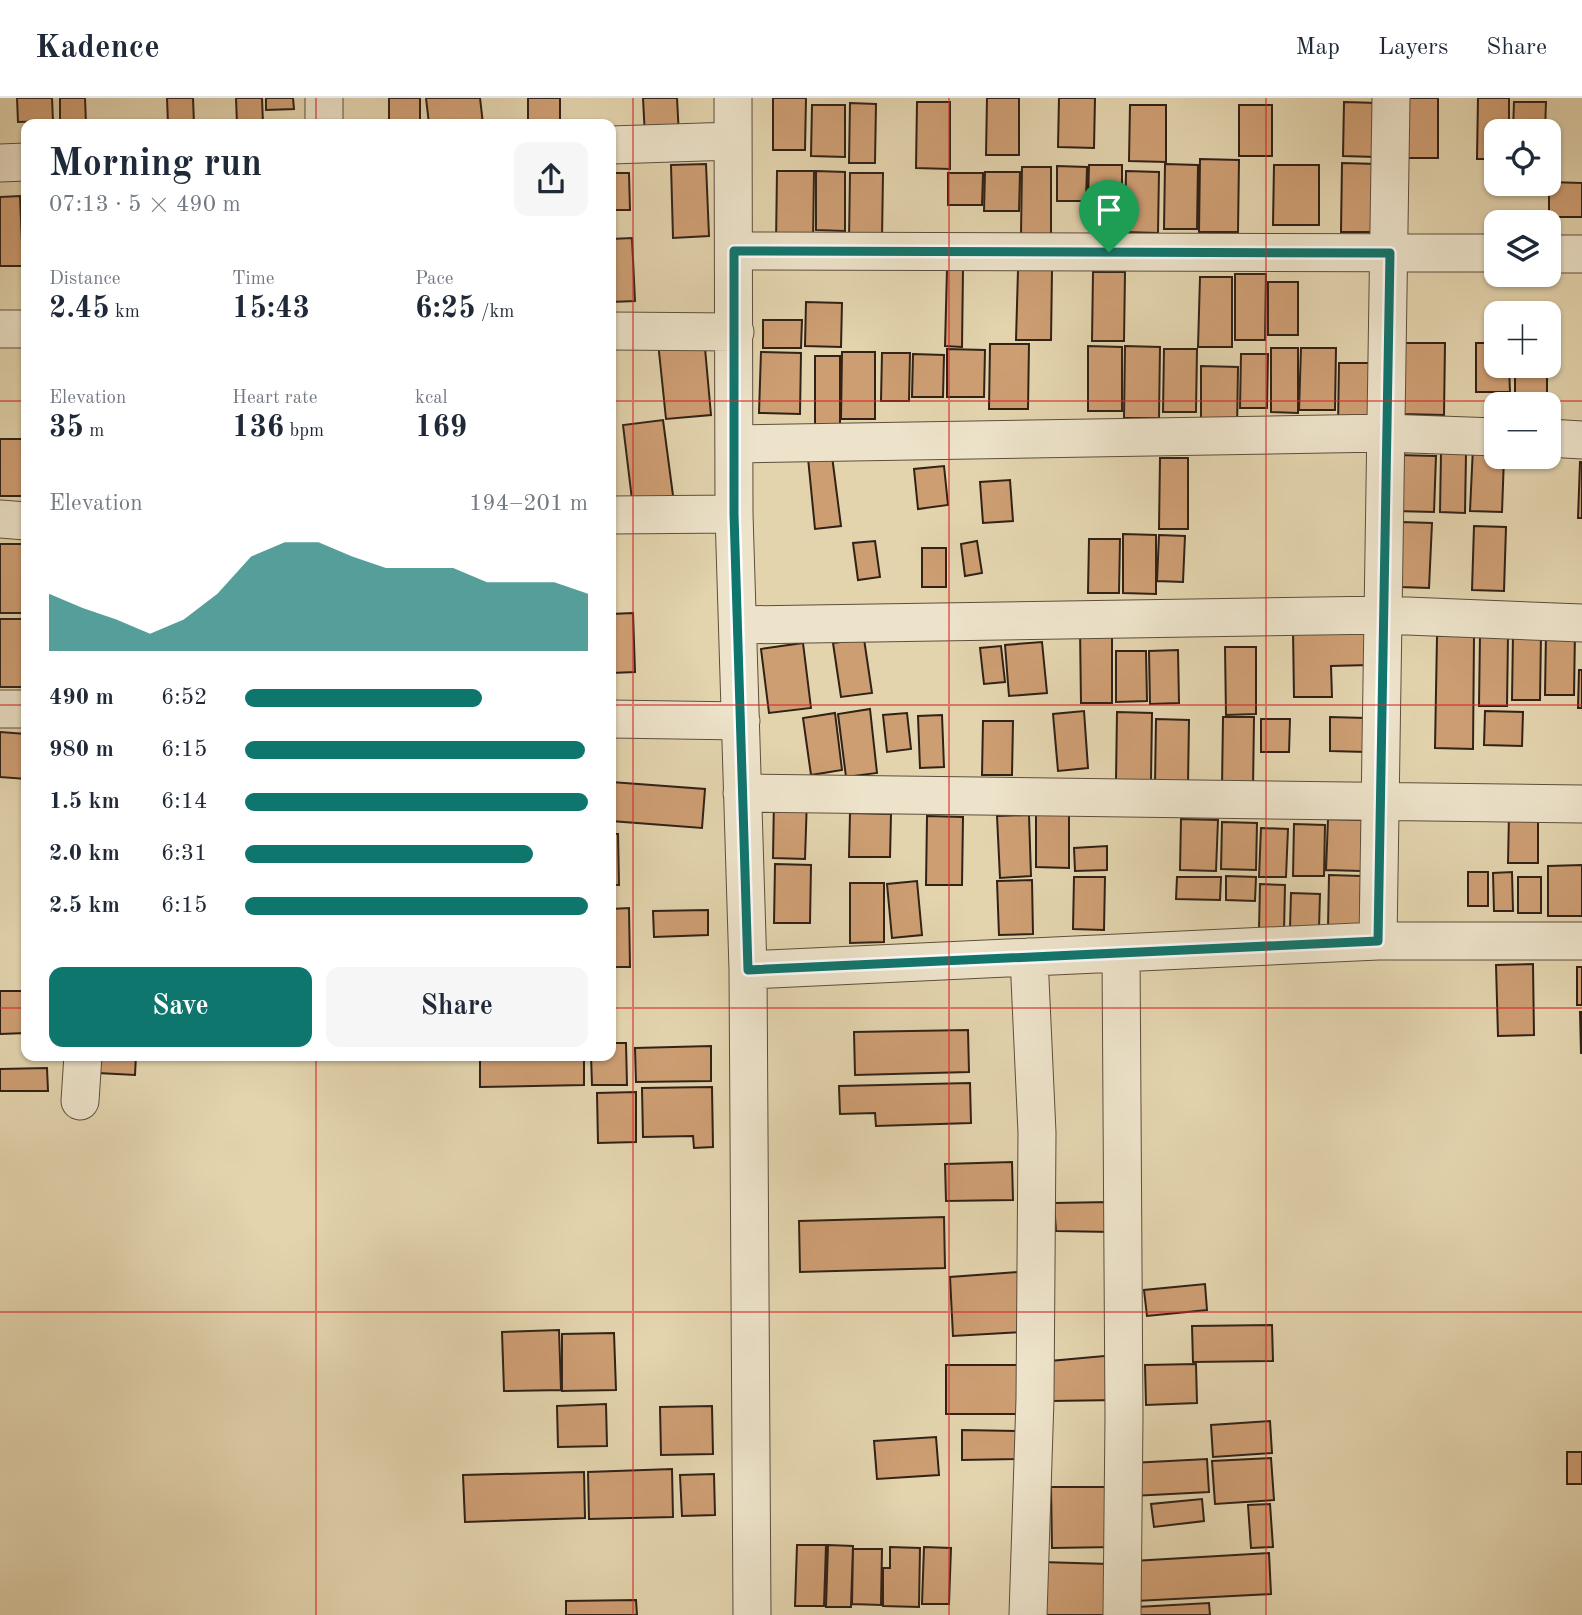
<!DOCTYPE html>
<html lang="en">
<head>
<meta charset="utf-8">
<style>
	:root { --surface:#fff; --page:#f6f6f7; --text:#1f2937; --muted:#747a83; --line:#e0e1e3; --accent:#0f766e }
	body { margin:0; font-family:"Old Standard TT",serif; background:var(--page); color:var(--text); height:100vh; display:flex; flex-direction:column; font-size:26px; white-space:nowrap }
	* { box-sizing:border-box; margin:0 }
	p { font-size:23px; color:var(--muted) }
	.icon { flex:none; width:38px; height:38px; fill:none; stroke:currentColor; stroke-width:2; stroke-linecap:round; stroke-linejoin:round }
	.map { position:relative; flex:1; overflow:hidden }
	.side { position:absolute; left:21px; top:21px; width:595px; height:942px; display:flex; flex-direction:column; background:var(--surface); border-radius:14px; box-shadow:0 2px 5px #0004 }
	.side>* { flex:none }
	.buttons { position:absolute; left:1484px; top:21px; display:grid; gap:14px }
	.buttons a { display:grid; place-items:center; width:77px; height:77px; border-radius:14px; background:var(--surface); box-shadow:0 2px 5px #0004; font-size:35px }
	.pin { position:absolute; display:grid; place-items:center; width:60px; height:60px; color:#fff; margin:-72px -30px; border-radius:50% 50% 50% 0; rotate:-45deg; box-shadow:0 0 7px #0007 }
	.pin .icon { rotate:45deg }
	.round { display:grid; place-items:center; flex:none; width:74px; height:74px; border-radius:14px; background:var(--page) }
	.summary { display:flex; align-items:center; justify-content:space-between; height:119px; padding:0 28px }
	h1 { font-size:38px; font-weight:600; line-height:52px }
	.figures { display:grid; grid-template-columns:repeat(3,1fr); gap:10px; height:119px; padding:7px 28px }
	.figures div { display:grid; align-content:center }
	.figures b { font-size:30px; font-weight:600 }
	.figures small { font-size:19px; font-weight:400 }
	.figures p { font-size:19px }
	.chart { height:196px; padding:14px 28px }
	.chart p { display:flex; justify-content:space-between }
	.chart svg { width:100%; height:126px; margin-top:7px; fill:var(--accent); opacity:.7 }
	.primary-button { display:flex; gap:14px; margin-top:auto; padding:14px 28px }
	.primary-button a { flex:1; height:80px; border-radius:14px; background:var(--accent); color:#fff; font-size:28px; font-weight:600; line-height:80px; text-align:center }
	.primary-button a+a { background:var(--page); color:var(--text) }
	ul { padding:0 28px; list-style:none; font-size:23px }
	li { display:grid; grid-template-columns:112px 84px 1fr; align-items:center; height:52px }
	li i { height:18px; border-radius:9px; background:var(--accent) }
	header { display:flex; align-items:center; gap:42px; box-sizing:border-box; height:98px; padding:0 35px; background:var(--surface); border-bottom:2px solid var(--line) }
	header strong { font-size:33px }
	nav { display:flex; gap:38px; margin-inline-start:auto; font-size:24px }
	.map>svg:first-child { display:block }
	.building { fill:#ce9e73; stroke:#312217; stroke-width:2 }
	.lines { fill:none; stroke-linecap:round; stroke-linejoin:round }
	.minor-casing { stroke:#5e4e3d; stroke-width:39 }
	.minor { stroke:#ede3ca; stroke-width:37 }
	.route-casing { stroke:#fff; stroke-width:14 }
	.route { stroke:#0f766e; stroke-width:9 }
	.grid { fill:none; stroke:#d62828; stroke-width:2; stroke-opacity:0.55 }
</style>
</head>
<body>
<header>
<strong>Kadence</strong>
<nav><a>Map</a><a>Layers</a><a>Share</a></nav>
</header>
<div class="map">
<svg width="1582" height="1517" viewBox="0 0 1582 1517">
	<rect width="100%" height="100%" fill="#e3d4ae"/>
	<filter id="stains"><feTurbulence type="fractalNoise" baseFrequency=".00286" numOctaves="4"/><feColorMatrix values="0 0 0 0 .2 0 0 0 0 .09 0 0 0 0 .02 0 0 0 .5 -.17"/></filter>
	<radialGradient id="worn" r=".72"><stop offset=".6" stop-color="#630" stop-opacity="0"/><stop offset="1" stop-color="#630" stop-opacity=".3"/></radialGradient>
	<path class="building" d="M 17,0 L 52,0 L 53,23 L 18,24 Z
		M 60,0 L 85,0 L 86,26 L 60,26 Z
		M 167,0 L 193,0 L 194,26 L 168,26 Z
		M 236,0 L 262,0 L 263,26 L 237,26 Z
		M 266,0 L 293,0 L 294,11 L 266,12 Z
		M 389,0 L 420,0 L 420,26 L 389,26 Z
		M 426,0 L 480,0 L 483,26 L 429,26 Z
		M 528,0 L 560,0 L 560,24 L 528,24 Z
		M 643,0 L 677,0 L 679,38 L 645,39 Z
		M 773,0 L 806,0 L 805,52 L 773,52 Z
		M 987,0 L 1019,0 L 1019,57 L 986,57 Z
		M 1059,0 L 1095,0 L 1094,50 L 1058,49 Z
		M 1400,0 L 1438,0 L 1438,60 L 1400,60 Z
		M 1478,0 L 1509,0 L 1509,33 L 1496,33 L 1496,61 L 1477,61 Z
		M 917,4 L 950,4 L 950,71 L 916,70 Z
		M 1344,4 L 1377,5 L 1376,59 L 1343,58 Z
		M 1514,4 L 1546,4 L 1545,33 L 1513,33 Z
		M 850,5 L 876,6 L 875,65 L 849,65 Z
		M 812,7 L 845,7 L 845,59 L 811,58 Z
		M 1130,7 L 1166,7 L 1166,64 L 1129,63 Z
		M 1239,7 L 1272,7 L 1272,58 L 1239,58 Z
		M 1200,61 L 1239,62 L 1238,134 L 1199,134 Z
		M 1342,65 L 1378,66 L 1377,134 L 1341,134 Z
		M 706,66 L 709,138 L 673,140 L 671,67 Z
		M 1165,66 L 1198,67 L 1197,131 L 1164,131 Z
		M 1089,67 L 1122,67 L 1122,104 L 1088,104 Z
		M 1274,67 L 1319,67 L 1319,127 L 1273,127 Z
		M 1057,68 L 1087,69 L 1086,103 L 1057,103 Z
		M 1022,69 L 1051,69 L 1051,136 L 1021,136 Z
		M 777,73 L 814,73 L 813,146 L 776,145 Z
		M 816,73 L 845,74 L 845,133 L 816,132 Z
		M 1126,73 L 1159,74 L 1158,135 L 1125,134 Z
		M 985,74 L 1020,74 L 1019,113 L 984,113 Z
		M 611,75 L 629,75 L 630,112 L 611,112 Z
		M 850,75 L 883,75 L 882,142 L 849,142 Z
		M 948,75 L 983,75 L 982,107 L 948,107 Z
		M 1549,84 L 1582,85 L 1582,119 L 1549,119 Z
		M 20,98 L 23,168 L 0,168 L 0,99 Z
		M 632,140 L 635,203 L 611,204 L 611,141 Z
		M 947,171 L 963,171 L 962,249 L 945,248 Z
		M 1018,172 L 1052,172 L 1051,242 L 1016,242 Z
		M 1093,174 L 1125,174 L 1124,243 L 1092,243 Z
		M 1235,176 L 1266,176 L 1265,242 L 1235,242 Z
		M 1200,179 L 1232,179 L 1232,249 L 1198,249 Z
		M 1268,184 L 1298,184 L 1298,237 L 1268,237 Z
		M 806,204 L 842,205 L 841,249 L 805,248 Z
		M 763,222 L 802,222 L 801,250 L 763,250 Z
		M 704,239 L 711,317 L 666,321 L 658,244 Z
		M 1402,245 L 1445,245 L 1444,317 L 1401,316 Z
		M 1476,245 L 1496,245 L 1496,268 L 1509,268 L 1510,294 L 1476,294 Z
		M 990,246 L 1029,246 L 1028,311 L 989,311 Z
		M 1088,248 L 1122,249 L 1122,313 L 1088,313 Z
		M 1125,248 L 1160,249 L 1159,320 L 1124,320 Z
		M 1271,250 L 1298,250 L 1298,315 L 1271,314 Z
		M 1301,250 L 1336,250 L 1335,312 L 1299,312 Z
		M 947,251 L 985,252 L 984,299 L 947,299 Z
		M 1164,251 L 1197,251 L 1196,314 L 1163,314 Z
		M 761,254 L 801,255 L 800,316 L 759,315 Z
		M 842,254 L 875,254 L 875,321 L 841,321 Z
		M 882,255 L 910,255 L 909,303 L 881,303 Z
		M 913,256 L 944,257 L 943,299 L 912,299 Z
		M 1241,256 L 1268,256 L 1267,310 L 1240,310 Z
		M 815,258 L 840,258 L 840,326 L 815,326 Z
		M 1339,265 L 1373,265 L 1372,329 L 1338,328 Z
		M 1201,268 L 1238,269 L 1237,333 L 1201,333 Z
		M 1515,268 L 1547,268 L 1547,306 L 1515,306 Z
		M 663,322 L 674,405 L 633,410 L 623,327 Z
		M 0,341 L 26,341 L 26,398 L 0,398 Z
		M 1473,349 L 1496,349 L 1496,359 L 1504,359 L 1502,414 L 1470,413 Z
		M 1441,354 L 1466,355 L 1465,415 L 1440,414 Z
		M 1397,357 L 1436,358 L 1434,414 L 1395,413 Z
		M 832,358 L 841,428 L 815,431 L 808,360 Z
		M 1160,360 L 1188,360 L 1188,431 L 1159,431 Z
		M 1580,364 L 1582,364 L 1582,420 L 1578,420 Z
		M 944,368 L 948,407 L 918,411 L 914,371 Z
		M 1010,382 L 1013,423 L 983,425 L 980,384 Z
		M 1402,424 L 1432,425 L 1429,490 L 1400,489 Z
		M 1474,428 L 1506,429 L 1504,493 L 1472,492 Z
		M 1123,436 L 1156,437 L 1156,496 L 1123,495 Z
		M 1159,437 L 1185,438 L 1183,484 L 1157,483 Z
		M 1089,441 L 1120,441 L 1119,495 L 1088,495 Z
		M 875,443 L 880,479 L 858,482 L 853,445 Z
		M 977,443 L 982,475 L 965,478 L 961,446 Z
		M 0,446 L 26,446 L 26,515 L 0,515 Z
		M 922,450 L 946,450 L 946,489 L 922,489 Z
		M 633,515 L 635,574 L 611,575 L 611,516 Z
		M 0,521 L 26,521 L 26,589 L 0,589 Z
		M 1080,530 L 1112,530 L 1112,605 L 1081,605 Z
		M 1369,531 L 1369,567 L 1331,568 L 1332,599 L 1294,599 L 1293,532 Z
		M 1575,533 L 1574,597 L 1545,597 L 1546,534 Z
		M 1480,536 L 1508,537 L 1507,608 L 1479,608 Z
		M 1513,536 L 1541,536 L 1540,602 L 1512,602 Z
		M 1437,538 L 1474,538 L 1473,651 L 1435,650 Z
		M 864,541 L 872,595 L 841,599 L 833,545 Z
		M 1042,544 L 1047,595 L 1009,598 L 1005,547 Z
		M 803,545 L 811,610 L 769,615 L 761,551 Z
		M 1001,548 L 1005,584 L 984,586 L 980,550 Z
		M 1225,549 L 1256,549 L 1256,616 L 1226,617 Z
		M 1178,552 L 1179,605 L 1150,606 L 1149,553 Z
		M 1116,553 L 1146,553 L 1147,603 L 1116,604 Z
		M 1579,572 L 1582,572 L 1582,610 L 1578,610 Z
		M 870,611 L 877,675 L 846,679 L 838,616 Z
		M 1084,613 L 1088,670 L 1058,673 L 1053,616 Z
		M 1485,613 L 1523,614 L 1522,648 L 1484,647 Z
		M 1117,614 L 1152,615 L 1151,683 L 1116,682 Z
		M 835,615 L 842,672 L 811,677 L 803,620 Z
		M 907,615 L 911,651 L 887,654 L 883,617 Z
		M 942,617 L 944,669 L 920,670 L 918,618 Z
		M 1223,619 L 1254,619 L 1253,691 L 1222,690 Z
		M 1330,619 L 1366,620 L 1366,654 L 1330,653 Z
		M 1156,621 L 1189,622 L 1188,686 L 1155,686 Z
		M 1261,621 L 1290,621 L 1289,654 L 1261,654 Z
		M 983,623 L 1013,623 L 1012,677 L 982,677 Z
		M 0,634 L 26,636 L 26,681 L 0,679 Z
		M 611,684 L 705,691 L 702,730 L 611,723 Z
		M 774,699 L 807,700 L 805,761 L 773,760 Z
		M 850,715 L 891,716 L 890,759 L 849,759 Z
		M 1509,716 L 1538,716 L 1538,765 L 1508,765 Z
		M 1029,717 L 1031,778 L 1000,780 L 997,718 Z
		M 1036,717 L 1069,717 L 1069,770 L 1036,769 Z
		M 927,718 L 963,719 L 962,787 L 926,787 Z
		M 1181,721 L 1218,722 L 1216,773 L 1180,772 Z
		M 1328,721 L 1362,722 L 1361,773 L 1326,772 Z
		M 1222,724 L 1257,725 L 1256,772 L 1221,771 Z
		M 1294,726 L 1325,727 L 1324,778 L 1293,778 Z
		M 1261,730 L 1288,731 L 1286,779 L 1259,779 Z
		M 611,736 L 618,736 L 619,787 L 611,787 Z
		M 1107,748 L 1107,772 L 1075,773 L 1074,750 Z
		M 775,766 L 811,767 L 810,825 L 774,825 Z
		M 1582,767 L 1582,818 L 1548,818 L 1548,768 Z
		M 1468,774 L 1488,774 L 1488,808 L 1468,808 Z
		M 1512,774 L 1513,813 L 1494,813 L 1493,775 Z
		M 1329,777 L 1361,778 L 1360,831 L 1328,830 Z
		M 1226,778 L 1256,779 L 1255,803 L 1226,802 Z
		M 1074,779 L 1105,779 L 1104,832 L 1073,831 Z
		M 1177,779 L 1221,779 L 1220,802 L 1176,801 Z
		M 1518,779 L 1541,779 L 1541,815 L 1518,815 Z
		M 1032,782 L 1033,836 L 999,837 L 997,783 Z
		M 917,783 L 922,837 L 892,840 L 887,786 Z
		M 850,785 L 884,785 L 884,844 L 850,845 Z
		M 1260,786 L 1285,787 L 1284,833 L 1259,832 Z
		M 1291,795 L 1320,796 L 1319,831 L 1290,830 Z
		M 629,810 L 630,869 L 611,869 L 611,811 Z
		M 708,812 L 708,837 L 654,839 L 653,813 Z
		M 1533,866 L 1534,937 L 1498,938 L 1496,867 Z
		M 1577,869 L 1582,869 L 1582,907 L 1577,907 Z
		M 0,893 L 26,893 L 26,935 L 0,936 Z
		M 1580,914 L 1582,914 L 1582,955 L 1581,955 Z
		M 968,932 L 969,974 L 855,977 L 854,934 Z
		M 611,945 L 626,945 L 627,987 L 592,987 L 591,957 L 611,957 Z
		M 711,948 L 711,983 L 636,984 L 635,950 Z
		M 99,957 L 136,957 L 135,977 L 98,975 Z
		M 480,957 L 584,957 L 584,987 L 480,989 Z
		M 47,970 L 48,993 L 0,993 L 0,971 Z
		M 970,985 L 971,1025 L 876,1028 L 875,1015 L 840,1016 L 839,988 Z
		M 712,989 L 713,1049 L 694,1050 L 693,1038 L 643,1039 L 642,990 Z
		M 636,994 L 636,1044 L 598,1045 L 597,995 Z
		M 1012,1064 L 1013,1102 L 946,1103 L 945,1066 Z
		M 1110,1104 L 1111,1134 L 1056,1133 L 1054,1105 Z
		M 944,1119 L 945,1170 L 800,1174 L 799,1123 Z
		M 1018,1174 L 1022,1234 L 953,1238 L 950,1179 Z
		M 1205,1186 L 1207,1212 L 1147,1218 L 1144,1192 Z
		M 1272,1227 L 1273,1263 L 1193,1264 L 1192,1228 Z
		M 559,1232 L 561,1292 L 504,1293 L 502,1234 Z
		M 614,1235 L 616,1292 L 562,1293 L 562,1236 Z
		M 1115,1257 L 1118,1302 L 1051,1303 L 1050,1263 Z
		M 1196,1266 L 1197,1305 L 1146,1307 L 1145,1267 Z
		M 946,1267 L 1020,1267 L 1020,1316 L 946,1316 Z
		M 606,1306 L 607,1348 L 558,1349 L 557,1308 Z
		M 712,1308 L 713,1356 L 661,1357 L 660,1309 Z
		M 1270,1323 L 1272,1355 L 1213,1359 L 1211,1327 Z
		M 962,1332 L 1017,1333 L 1017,1361 L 962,1362 Z
		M 936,1339 L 939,1377 L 877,1381 L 874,1343 Z
		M 1567,1354 L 1582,1354 L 1582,1386 L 1567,1386 Z
		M 1271,1360 L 1274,1402 L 1215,1406 L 1212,1363 Z
		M 1207,1361 L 1209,1394 L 1132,1398 L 1131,1365 Z
		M 672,1371 L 673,1419 L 589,1421 L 588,1374 Z
		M 584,1374 L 585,1420 L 465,1424 L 463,1377 Z
		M 714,1376 L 715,1417 L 682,1418 L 680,1377 Z
		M 1051,1389 L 1114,1389 L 1114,1449 L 1052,1450 Z
		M 1202,1401 L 1204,1423 L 1154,1429 L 1151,1406 Z
		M 1270,1406 L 1273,1449 L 1251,1450 L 1248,1407 Z
		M 797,1447 L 826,1447 L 824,1508 L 795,1508 Z
		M 828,1447 L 853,1448 L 851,1509 L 826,1509 Z
		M 890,1449 L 920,1450 L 919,1509 L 883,1508 L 883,1470 L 890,1470 Z
		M 924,1449 L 951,1450 L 949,1506 L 922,1506 Z
		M 853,1451 L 882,1451 L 881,1507 L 852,1506 Z
		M 1269,1455 L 1271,1496 L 1136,1503 L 1133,1463 Z
		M 1041,1464 L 1109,1466 L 1108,1517 L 1040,1517 Z
		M 636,1502 L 637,1517 L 566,1517 L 566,1503 Z
		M 1209,1505 L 1210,1517 L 1138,1517 L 1137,1509 Z"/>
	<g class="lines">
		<defs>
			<path id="minor" d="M 733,0 L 734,416 L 748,872 L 752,1517
				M 324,26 L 324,0
				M 611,47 L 733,43
				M 0,65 L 26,64
				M 734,153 L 1496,155
				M 1549,156 L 1582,156
				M 0,231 L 26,231
				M 611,233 L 735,234
				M 1549,340 L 1582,342
				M 736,346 L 1384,335 L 1496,339
				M 611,417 L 734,416
				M 0,421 L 26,423
				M 739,527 L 1382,517 L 1582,525
				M 0,611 L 26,611
				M 611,621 L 741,623
				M 742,695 L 1582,706
				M 1378,843 L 1391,0
				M 1121,855 L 1124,1320 L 1122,1517
				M 748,872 L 1378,843 L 1582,843
				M 80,1003 L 83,957
				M 1028,1517 L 1035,1301 L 1037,1035 L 1029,859"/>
		</defs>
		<use href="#minor" class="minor-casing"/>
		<use href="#minor" class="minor"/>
	</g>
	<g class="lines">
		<defs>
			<path id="route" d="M 734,153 L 1390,155 L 1378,843 L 748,872 L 734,416 Z"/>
		</defs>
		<use href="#route" class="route-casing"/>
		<use href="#route" class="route"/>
	</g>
	<path class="grid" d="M 316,0 L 316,26M 633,0 L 633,1517M 949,0 L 949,1517M 1266,0 L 1266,1517M 0,303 L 26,303M 611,303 L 1582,303M 0,607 L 26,607M 611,607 L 1582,607M 0,910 L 26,910M 611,910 L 1582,910M 316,957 L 316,1517M 0,1214 L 1582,1214"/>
	<rect width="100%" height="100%" filter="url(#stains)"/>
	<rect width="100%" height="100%" fill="url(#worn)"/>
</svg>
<div class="buttons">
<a><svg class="icon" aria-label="locate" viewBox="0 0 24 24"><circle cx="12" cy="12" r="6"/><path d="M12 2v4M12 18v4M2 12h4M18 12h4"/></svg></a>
<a><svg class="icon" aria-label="layers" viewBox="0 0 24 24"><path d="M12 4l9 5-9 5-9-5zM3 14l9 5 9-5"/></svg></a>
<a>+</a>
<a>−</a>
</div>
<div class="pin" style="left:1109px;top:154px;background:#1e9e55"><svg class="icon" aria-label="arrive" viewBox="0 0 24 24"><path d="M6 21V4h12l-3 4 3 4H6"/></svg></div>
<section class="side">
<div class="summary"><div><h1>Morning run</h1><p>07:13 · 5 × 490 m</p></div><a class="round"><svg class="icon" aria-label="share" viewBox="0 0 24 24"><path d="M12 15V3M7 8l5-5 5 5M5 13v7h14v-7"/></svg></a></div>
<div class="figures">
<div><p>Distance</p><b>2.45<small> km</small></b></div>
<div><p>Time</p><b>15:43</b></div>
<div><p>Pace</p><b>6:25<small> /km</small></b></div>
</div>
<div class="figures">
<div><p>Elevation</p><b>35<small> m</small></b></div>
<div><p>Heart rate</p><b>136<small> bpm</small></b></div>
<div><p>kcal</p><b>169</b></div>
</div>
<div class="chart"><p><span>Elevation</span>194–201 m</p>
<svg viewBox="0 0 160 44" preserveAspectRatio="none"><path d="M0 44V24L10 29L20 33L30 38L40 33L50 24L60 11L70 6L80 6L90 11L100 15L110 15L120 15L130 20L140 20L150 20L160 24V44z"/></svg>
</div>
<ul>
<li><b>490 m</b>6:52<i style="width:69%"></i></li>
<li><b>980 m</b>6:15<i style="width:99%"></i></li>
<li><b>1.5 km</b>6:14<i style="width:100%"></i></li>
<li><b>2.0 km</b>6:31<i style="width:84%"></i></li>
<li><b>2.5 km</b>6:15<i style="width:100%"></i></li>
</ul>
<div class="primary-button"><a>Save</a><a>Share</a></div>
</section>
</div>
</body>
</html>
